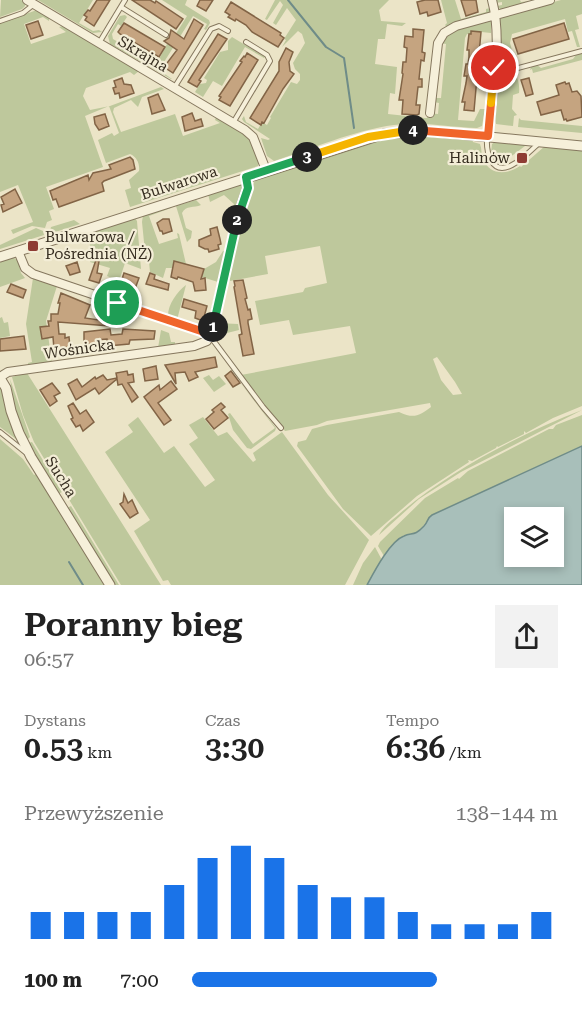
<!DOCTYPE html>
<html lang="pl">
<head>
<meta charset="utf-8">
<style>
	:root { --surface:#fff; --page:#f2f2f2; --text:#222; --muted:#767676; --accent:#1a73e8 }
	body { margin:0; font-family:"Roboto Serif",serif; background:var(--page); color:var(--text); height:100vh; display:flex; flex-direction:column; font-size:22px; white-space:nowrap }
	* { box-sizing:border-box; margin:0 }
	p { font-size:20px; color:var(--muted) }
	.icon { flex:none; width:33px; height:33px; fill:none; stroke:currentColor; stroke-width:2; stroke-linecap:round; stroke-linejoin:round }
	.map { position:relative; height:585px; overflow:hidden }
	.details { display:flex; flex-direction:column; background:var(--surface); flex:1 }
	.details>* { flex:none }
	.fabs { position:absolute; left:504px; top:507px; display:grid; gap:12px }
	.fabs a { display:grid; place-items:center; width:60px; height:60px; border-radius:0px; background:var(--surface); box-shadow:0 3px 9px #0003; font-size:30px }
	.pin { position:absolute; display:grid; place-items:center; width:51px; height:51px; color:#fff; margin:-26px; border:3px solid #fff; border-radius:50%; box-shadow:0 2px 6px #0007 }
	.km { position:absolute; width:30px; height:30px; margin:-15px; border-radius:50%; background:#222; color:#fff; font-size:16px; line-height:30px; text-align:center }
	.round { display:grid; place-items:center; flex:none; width:63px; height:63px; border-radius:0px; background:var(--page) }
	.head { display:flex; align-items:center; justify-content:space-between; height:102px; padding:0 24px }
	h1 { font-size:33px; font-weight:600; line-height:45px }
	.figures { display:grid; grid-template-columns:repeat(3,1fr); gap:9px; height:102px; padding:6px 24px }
	.figures div { display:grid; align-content:center }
	.figures b { font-size:30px; font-weight:600 }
	.figures small { font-size:16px; font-weight:400 }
	.figures p { font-size:16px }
	.chart { height:168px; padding:12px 24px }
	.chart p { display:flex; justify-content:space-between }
	.chart svg { width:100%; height:108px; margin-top:6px; stroke:var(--accent); stroke-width:6 }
	ul { padding:0 24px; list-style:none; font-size:20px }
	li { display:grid; grid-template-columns:96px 72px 1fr; align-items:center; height:45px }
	li i { height:15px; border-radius:8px; background:var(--accent) }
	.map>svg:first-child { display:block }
	.green { fill:#bec89c; fill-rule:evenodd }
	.water { fill:#a8bfba; stroke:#6f8c88; stroke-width:1.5; fill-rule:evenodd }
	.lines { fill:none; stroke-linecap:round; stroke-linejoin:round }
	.stream { stroke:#6f8c88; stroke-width:2 }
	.building { fill:#c5a480; stroke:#826446; stroke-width:1.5 }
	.service-casing { stroke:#85775e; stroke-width:6 }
	.minor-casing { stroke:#85775e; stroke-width:10 }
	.tertiary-casing { stroke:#85775e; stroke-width:11 }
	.service { stroke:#f6f0da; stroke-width:4 }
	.minor { stroke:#f6f0da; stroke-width:8 }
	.tertiary { stroke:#f6f0da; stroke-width:9 }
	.split-1-casing { stroke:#fff; stroke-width:12 }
	.split-2-casing { stroke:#fff; stroke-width:12 }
	.split-3-casing { stroke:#fff; stroke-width:12 }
	.split-4-casing { stroke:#fff; stroke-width:12 }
	.split-5-casing { stroke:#fff; stroke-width:12 }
	.split-6-casing { stroke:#fff; stroke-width:12 }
	.split-1 { stroke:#f0652b; stroke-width:8 }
	.split-2 { stroke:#22a559; stroke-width:8 }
	.split-3 { stroke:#22a559; stroke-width:8 }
	.split-4 { stroke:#f5b400; stroke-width:8 }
	.split-5 { stroke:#f0652b; stroke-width:8 }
	.split-6 { stroke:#f5b400; stroke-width:8 }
	.poi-dot { fill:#8e3c33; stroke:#f3edd6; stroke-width:2 }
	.labels { text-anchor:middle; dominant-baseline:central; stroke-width:4.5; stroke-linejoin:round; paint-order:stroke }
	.street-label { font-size:15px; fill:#362d20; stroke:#f3edd6 }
	.poi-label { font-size:15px; fill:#362d20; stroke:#f3edd6; text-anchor:end }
</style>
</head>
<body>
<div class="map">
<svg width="582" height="585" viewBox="0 0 582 585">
	<rect width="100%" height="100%" fill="#ebe4c7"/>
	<path class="green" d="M 1,0 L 21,0 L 25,2 L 25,6 L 22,9 L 0,17 Z
		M 38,0 L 93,0 L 79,23 L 93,31 L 99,30 L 102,32 L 93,33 Z
		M 162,0 L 187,0 L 185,5 L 209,20 L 210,23 L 206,30 L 204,29 L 207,24 L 193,16 L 159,70 L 172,79 L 171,79 L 110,44 L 108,36 L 120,16 L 125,15 L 127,17 L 121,26 L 118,24 L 112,34 L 113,39 L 156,65 L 168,42 L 165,40 L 167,37 L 172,40 L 187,16 Z
		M 275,0 L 389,0 L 379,10 L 381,21 L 406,23 L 402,26 L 387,24 L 385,39 L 378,39 L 375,64 L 397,67 L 395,94 L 390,93 L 388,114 L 425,118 L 427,118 L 427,113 L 438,114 L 439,103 L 434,102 L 435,98 L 441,98 L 446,44 L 441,43 C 447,28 472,25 487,21 L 491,22 L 491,33 L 472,31 L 471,34 L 467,34 L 465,38 L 458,120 L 474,121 L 480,109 L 485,109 L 482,126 L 477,128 C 449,127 421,121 394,125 C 355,130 311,149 274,161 L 267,156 L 261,138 L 268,140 L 270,139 L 244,122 L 242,119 L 244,116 L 246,122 L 258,129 L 262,122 L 267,125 L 271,118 L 270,117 L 291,82 L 297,84 L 300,80 L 300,74 L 295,69 L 293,63 L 305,43 L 302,34 L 298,31 L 282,47 L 286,40 L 284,39 L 296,20 L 287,8 L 276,25 L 273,23 L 283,5 L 280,1 L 267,20 L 265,19 Z
		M 441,0 L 455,0 L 461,19 L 486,12 L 486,9 L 490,8 L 491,13 L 447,27 L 445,25 L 447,23 Z
		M 495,0 L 520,0 L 521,2 L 539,0 L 501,10 L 497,6 L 502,5 L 502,2 L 496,3 Z
		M 561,0 L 582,0 L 582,14 L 576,16 L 579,29 L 575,30 L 580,47 L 577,47 L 572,31 L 568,32 L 565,19 L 512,34 L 510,43 L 516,65 L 497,68 L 500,19 L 506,15 Z
		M 37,10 L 49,17 L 49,21 L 43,17 L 24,24 L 31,44 L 66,32 L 59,27 L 63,26 L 139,71 L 134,75 L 130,72 L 86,88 L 83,96 L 90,110 L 110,106 L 161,87 L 164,89 L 142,97 L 138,107 L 131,100 L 114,108 L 113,112 L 121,132 L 175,114 L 183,136 L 220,123 L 215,120 L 216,117 L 248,136 L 259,162 L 258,166 L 130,207 L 125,190 L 131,188 L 129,180 L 139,171 C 140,164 137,157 130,154 L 106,163 L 98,140 L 112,133 L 114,136 L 119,133 L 109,106 L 85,116 L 103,167 L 46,187 L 54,209 L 49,211 L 52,220 L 47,222 L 45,228 L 32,226 L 13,234 L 11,230 L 33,222 L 18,185 L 0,192 L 0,23 Z
		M 232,37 L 265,57 L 264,58 L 245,47 L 222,86 L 213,81 L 203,97 L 195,92 L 200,84 L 206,83 L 207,80 L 204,78 L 220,52 L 228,50 L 228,41 Z
		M 582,53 L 582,60 L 533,73 L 532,69 L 530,70 L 531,67 L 537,65 L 541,68 L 573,59 L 576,55 Z
		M 513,71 C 518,75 520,87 519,93 L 513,95 L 512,109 L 517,115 L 514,116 L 513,126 L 496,124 L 494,117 L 499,77 L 496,73 Z
		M 519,118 L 521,120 L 582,126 L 582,133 L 518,127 Z
		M 425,135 L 472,139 L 473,142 L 480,144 C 482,149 481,154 483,158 C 489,176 507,175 520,166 L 521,167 L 545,146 L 582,150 L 582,406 L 553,418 L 526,433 L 524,431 L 524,434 L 498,447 L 497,446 L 496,448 L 472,461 L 468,460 L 469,462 L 417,496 L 371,536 L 343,509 L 297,446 L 298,442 L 306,440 L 312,429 L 327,425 L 399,412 C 414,419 419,416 431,407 L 430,403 L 327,421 L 317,425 L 285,431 L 241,375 L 356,353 L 350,326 L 293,335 L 289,320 L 260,325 L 255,301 L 303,292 L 305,288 L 327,283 L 320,246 L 265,256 L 268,274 L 230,281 L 227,274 L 243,208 L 256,178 L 376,139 ZM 437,357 L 455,382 L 462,394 L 453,395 L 441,380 L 433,359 Z
		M 496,141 L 524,144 L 525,146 L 509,158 L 499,160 L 491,152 L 492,144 Z
		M 241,183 L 244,185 L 234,223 L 230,223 L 234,204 L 224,195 L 210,202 L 208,194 Z
		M 196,200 L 201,205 C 194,208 186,205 182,213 L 186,228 L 192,231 L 191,238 L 187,242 L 176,206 Z
		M 170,206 L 171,208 L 149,216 L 159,244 L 178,238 L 177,233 L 179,234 L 186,264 L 174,261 L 172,268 L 166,268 L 163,278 L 150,272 L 149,262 L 146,262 L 142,222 L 143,215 Z
		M 134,217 L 137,221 L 141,269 L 125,263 L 119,281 L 107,276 L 110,268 L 90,262 C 94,248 87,244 89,232 Z
		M 74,220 L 80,224 L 52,233 L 50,231 L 51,227 Z
		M 232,225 L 218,292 L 216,293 L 218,282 L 202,277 L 204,269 L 216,262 L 223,251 L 226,251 Z
		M 36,228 L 43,231 L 44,235 L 0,249 L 0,245 Z
		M 13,257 L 18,261 L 21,273 L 25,278 L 0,287 L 0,261 Z
		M 33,278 L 57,286 L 46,321 L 52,363 L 28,366 L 28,363 L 32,362 L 26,324 Z
		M 186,285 L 177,320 L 168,316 C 168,304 177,292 186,285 Z
		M 2,317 L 4,323 L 8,322 L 10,336 L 0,338 L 0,318 Z
		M 217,323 L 238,324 L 239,330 L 215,336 L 214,335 Z
		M 161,330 L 169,333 L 171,342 L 175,342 L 175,346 L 158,348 Z
		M 27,373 L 161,585 L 121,585 L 34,442 L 23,415 L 12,377 Z
		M 209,375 L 213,380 L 219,376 L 226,384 L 214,392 L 203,378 Z
		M 236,377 L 276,428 L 275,431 L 251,449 L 247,448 L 233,430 L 228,414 L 230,413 L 253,444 L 275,428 Z
		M 10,379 L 30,437 L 27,440 L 15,409 Z
		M 0,386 L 17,439 L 16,439 L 0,427 Z
		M 582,410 L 461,472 L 419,499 L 379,535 C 382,528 391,521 397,516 C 445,473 522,433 582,410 Z
		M 582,415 L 582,446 L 432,515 C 423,524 420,536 404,535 L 384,556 L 378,546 L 380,542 L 425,498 L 458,478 L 459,479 L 468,471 L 549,429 L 553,429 L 556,425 Z
		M 138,417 L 164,453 L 174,446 L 205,487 L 215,480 L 189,444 L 198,438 L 189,425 L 203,417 L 218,436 L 227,432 L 253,462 L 256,460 L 253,453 L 282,432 L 328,495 L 369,540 L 345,585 L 171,585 L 168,580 L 163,581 L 134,531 L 150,520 L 105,452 L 133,432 L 128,425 Z
		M 0,439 L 23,459 L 34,475 L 36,474 L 105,585 L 0,585 Z
		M 32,442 L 62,492 L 58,494 L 28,443 Z
		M 71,506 L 119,585 L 115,585 L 67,508 Z
		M 375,547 L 382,560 L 367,585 L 353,585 L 363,563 Z"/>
	<path class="water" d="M 582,446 L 582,585 L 367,585 C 374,572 390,541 404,536 C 412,532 414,537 424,526 C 428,522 427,518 432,515 ZM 514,518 L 554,518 L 554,556 L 514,556 Z"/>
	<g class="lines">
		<path class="stream" d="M 288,0 L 326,47 L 344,58 L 354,128
			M 69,562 L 83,585"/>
	</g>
	<path class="building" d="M 97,0 L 110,0 L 94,26 L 85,20 L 87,17 L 84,15 L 88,10 L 90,11 Z
		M 132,0 L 150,0 L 155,3 L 156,1 L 183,19 L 176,29 Z
		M 200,0 L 213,0 L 206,11 L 197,6 Z
		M 425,0 L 438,0 L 441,12 L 428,16 L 427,12 L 420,14 L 417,2 Z
		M 461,0 L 476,0 L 478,12 L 466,16 Z
		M 231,2 L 281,33 L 280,35 L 284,38 L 278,47 L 252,32 L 246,25 L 236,19 L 235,21 L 228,17 L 230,15 L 225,12 Z
		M 194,19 L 203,25 L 173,73 L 164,67 L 177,50 L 164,41 L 169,38 L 171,30 L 184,39 Z
		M 38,21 L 43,35 L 31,39 L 26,25 Z
		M 124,23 L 165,47 L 159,57 L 120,34 L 118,32 Z
		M 564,23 L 569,39 L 518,54 L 513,39 Z
		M 413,29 L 424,30 L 422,52 L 425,53 L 424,61 L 421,60 L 419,79 L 422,79 L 422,87 L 418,87 L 416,105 L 420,105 L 419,114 L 417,115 L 402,114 L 403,100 L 399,100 L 403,74 L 402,73 L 403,62 L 406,62 L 407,48 L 404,47 L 405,36 L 413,37 Z
		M 471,31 L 481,32 L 474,111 L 464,110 L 465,102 L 462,102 L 466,83 L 467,76 L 464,76 L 466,64 L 468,64 L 469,57 L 469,50 L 467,50 L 469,34 L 471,34 Z
		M 218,34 L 227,39 L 199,80 L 201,81 L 197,87 L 188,82 Z
		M 286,48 L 293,52 L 289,62 L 290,71 L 294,74 L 283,89 L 264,123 L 262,122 L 261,125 L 250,118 L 279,71 L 279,62 Z
		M 247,53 L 258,60 L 230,106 L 219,100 L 221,97 L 219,96 L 242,62 L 240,61 L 244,56 L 245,57 Z
		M 122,78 L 124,84 L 131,85 L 134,93 L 120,98 L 119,93 L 115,94 L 113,88 L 116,87 L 114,81 Z
		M 529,78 L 533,94 L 526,96 L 521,80 Z
		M 565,82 L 566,84 L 569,83 L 572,92 L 577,91 L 581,96 L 582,117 L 567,121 L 566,119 L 564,120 L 561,110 L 541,115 L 537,102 L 559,95 L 556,85 Z
		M 158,94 L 165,110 L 152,114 L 148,98 Z
		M 192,113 L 195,121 L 201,119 L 203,126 L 185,131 L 182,117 Z
		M 105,114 L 109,126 L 99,130 L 95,124 L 94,117 Z
		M 130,157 L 133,160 L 135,169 L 104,181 L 102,183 L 104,191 L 59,207 L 56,199 L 53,200 L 50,191 L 88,175 L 89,180 L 93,173 L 111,169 L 109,165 Z
		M 15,189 L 22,203 L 3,212 L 1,205 L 4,204 L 1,197 Z
		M 163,219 L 169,219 L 172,231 L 163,234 L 162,231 L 160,231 L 157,223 Z
		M 217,227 L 220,239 L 221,244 L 218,245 L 219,249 L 209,252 L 208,249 L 205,249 L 199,246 L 199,240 L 211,235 L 210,229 Z
		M 96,260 L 99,261 L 97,273 L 102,274 L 99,283 L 89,280 Z
		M 174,261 L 204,269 L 201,279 L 205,278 L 206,290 L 195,291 L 193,282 L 178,277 L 177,279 L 171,277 Z
		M 77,262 L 80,272 L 70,275 L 66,266 Z
		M 124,273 L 139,278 L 136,286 L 125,282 L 126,280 L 122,279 Z
		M 150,273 L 155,275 L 154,279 L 169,284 L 168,290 L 146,284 Z
		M 243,280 L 247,298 L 245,299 L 248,310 L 250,309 L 252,319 L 248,320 L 248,323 L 254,354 L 243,356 L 239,335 L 242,334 L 234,287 L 235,286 L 234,281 Z
		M 11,284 L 26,290 L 23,298 L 7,292 Z
		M 61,293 L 90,305 L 85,318 L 105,321 L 109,306 L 115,308 L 110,326 L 58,322 L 59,334 L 65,334 L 65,338 L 69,337 L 70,347 L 54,349 L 53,337 L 42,339 L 40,327 L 49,326 L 48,321 L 51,321 L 51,314 L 58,314 L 60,303 L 58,303 Z
		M 184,299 L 207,306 L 203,321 L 195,318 L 196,311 L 182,307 Z
		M 110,329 L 111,335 L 122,334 L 123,329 L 155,331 L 154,339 L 130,340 L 129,344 L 108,346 L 107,339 L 96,340 L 96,344 L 84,344 L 84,332 Z
		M 24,336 L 26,349 L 0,351 L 0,339 Z
		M 215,357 L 217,367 L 195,372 L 198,377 L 189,381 L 185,372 L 175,373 L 176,384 L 165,365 Z
		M 156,366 L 158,379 L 145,381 L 143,369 Z
		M 127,371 L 128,375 L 133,374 L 134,382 L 128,383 L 138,397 L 132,402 L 122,384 L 118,385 L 117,379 L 99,394 L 95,388 L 76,400 L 68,384 L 77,379 L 82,387 L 95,377 L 96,379 L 103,375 L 107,380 L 117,378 L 116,373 Z
		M 231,371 L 240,383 L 233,387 L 225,376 Z
		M 171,381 L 177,389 L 158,403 L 171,420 L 164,425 L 144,397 L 159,385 L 160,390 Z
		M 52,383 L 60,393 L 54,396 L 57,401 L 50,406 L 40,390 Z
		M 73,403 L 80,414 L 86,410 L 94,422 L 83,431 L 80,425 L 76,427 L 71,419 L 73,418 L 68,406 Z
		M 221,403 L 225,407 L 221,410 L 228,418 L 214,429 L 206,419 L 214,412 L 212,410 Z
		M 124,494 L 128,503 L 132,500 L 138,513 L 130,518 L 120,504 L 123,502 Z"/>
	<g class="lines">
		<defs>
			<path id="service" d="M 121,7 L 166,35
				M 0,21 L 23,13 L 33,5
				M 99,43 L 125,0
				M 507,71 L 582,51
				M 174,88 L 211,29 L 219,26 L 228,31
				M 233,123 L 270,61 L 267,55 L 246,42
				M 487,137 C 486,152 491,176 512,165 C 522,160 530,151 538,144
				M 210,336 L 263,407 L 281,428
				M 0,432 L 25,452"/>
			<path id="minor" d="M 27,0 L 245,130 L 253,137 L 266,170
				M 430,113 L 438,43 L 444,33 L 456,26 L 550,0
				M 488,137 C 492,95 503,40 492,0
				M 18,251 L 25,268 L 33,274 L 201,331 L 210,336
				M 0,377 L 8,372 L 194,346 L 207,341 L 211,333 L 239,211 L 247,188 L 246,177"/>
			<path id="tertiary" d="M 0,257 L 384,134 L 427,131 L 582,146
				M 0,378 L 6,388 L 11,411 L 19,433 L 31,457 L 110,585"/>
		</defs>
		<use href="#service" class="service-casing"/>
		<use href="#minor" class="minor-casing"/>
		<use href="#tertiary" class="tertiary-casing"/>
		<use href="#service" class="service"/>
		<use href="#minor" class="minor"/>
		<use href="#tertiary" class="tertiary"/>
	</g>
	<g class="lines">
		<defs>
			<path id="split-1" d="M 117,303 L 201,331 L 210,336 L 213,327"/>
			<path id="split-2" d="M 213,327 L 237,220"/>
			<path id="split-3" d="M 237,220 L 248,188 L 246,177 L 307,157"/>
			<path id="split-4" d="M 307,157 L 368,137 L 413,130"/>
			<path id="split-5" d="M 413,130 L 488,136 L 491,103"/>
			<path id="split-6" d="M 491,103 L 494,68"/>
		</defs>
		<use href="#split-1" class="split-1-casing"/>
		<use href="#split-2" class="split-2-casing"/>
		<use href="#split-3" class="split-3-casing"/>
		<use href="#split-4" class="split-4-casing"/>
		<use href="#split-5" class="split-5-casing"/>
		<use href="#split-6" class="split-6-casing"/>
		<use href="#split-1" class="split-1"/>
		<use href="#split-2" class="split-2"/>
		<use href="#split-3" class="split-3"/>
		<use href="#split-4" class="split-4"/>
		<use href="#split-5" class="split-5"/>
		<use href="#split-6" class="split-6"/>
	</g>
	<g class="poi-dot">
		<rect x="516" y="152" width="12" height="12" rx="3"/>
		<rect x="27" y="240" width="12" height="12" rx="3"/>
	</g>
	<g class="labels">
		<g class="street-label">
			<text transform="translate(143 54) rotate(31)">Skrajna</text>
			<text transform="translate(179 183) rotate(-18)">Bulwarowa</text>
			<text transform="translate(79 349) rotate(-8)">Wośnicka</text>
			<text transform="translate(61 477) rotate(58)">Sucha</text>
		</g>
		<g class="poi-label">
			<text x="510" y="158">Halinów</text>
			<text x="45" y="237" text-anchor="start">Bulwarowa /<tspan x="45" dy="17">Pośrednia (NŻ)</tspan></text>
		</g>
	</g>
</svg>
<div class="fabs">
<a><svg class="icon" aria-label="layers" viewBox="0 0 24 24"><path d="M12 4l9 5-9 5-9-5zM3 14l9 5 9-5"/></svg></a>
</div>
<div class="pin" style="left:117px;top:303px;background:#1e9e55"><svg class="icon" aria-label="arrive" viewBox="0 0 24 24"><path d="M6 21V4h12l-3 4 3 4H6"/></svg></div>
<div class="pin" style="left:494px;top:68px;background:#d93025"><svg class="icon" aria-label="check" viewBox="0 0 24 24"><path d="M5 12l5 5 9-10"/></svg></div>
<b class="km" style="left:213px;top:327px">1</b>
<b class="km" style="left:237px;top:220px">2</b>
<b class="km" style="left:307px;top:157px">3</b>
<b class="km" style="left:413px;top:130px">4</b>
</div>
<section class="details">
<div class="head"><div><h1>Poranny bieg</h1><p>06:57</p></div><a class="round"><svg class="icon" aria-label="share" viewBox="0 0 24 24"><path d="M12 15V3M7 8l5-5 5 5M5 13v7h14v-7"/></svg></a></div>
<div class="figures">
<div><p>Dystans</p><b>0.53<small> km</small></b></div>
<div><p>Czas</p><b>3:30</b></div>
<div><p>Tempo</p><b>6:36<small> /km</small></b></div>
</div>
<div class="chart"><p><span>Przewyższenie</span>138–144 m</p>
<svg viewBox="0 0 160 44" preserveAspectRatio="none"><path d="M5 44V33M15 44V33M25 44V33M35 44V33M45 44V22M55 44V11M65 44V6M75 44V11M85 44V22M95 44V27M105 44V27M115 44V33M125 44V38M135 44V38M145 44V38M155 44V33"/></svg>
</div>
<ul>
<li><b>100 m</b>7:00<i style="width:67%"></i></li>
</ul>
</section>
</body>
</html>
